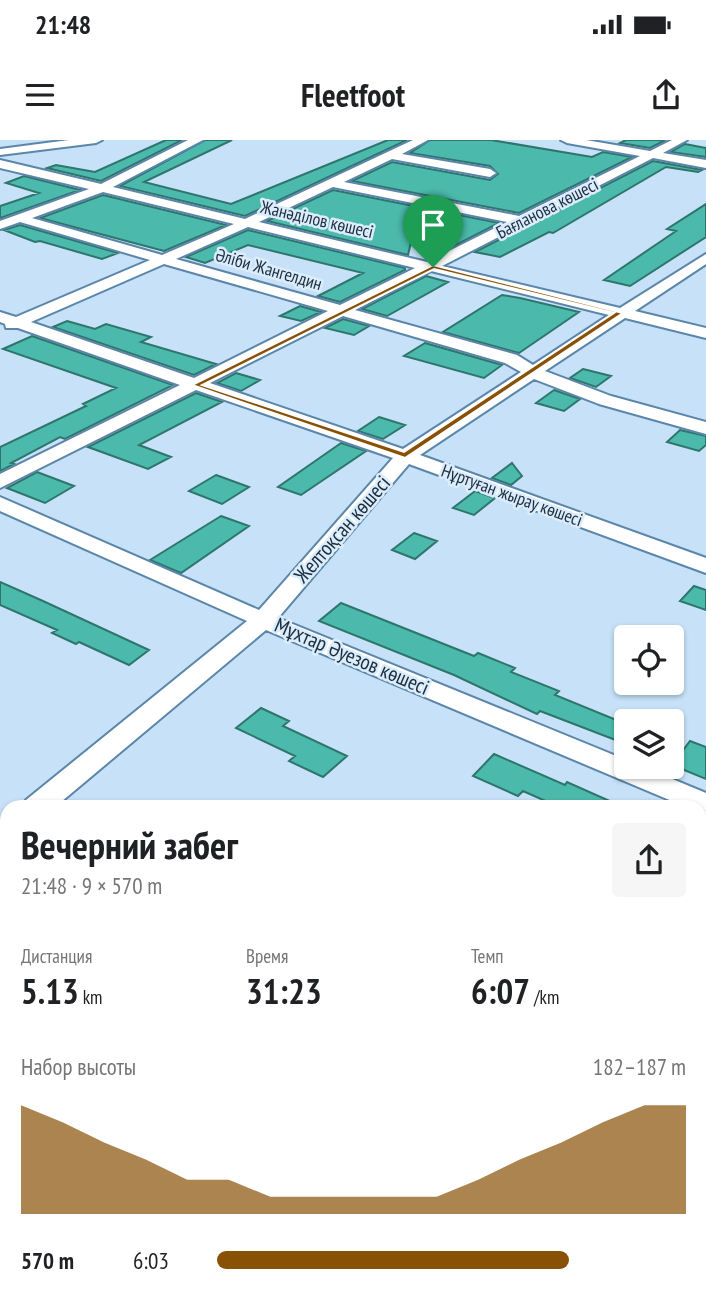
<!DOCTYPE html>
<html lang="ru">
<head>
<meta charset="utf-8">
<style>
	:root { --surface:#fff; --page:#f6f6f6; --text:#202124; --muted:#757577; --accent:#895106 }
	body { margin:0; font-family:"PT Sans Narrow",sans-serif; background:var(--page); color:var(--text); height:100vh; display:flex; flex-direction:column; font-size:26px; white-space:nowrap }
	* { box-sizing:border-box; margin:0 }
	p { font-size:23px; color:var(--muted) }
	.icon { flex:none; width:38px; height:38px; fill:none; stroke:currentColor; stroke-width:2; stroke-linecap:round; stroke-linejoin:round }
	.map { position:relative; flex:1; overflow:hidden }
	.drawer { position:absolute; left:0px; top:660px; width:707px; height:502px; display:flex; flex-direction:column; background:var(--surface); border-radius:21px 21px 0 0; box-shadow:0 2px 5px #0004 }
	.drawer>* { flex:none }
	.buttons { position:absolute; left:614px; top:485px; display:grid; gap:14px }
	.buttons a { display:grid; place-items:center; width:70px; height:70px; border-radius:7px; background:var(--surface); box-shadow:0 2px 5px #0004; font-size:35px }
	.pin { position:absolute; display:grid; place-items:center; width:60px; height:60px; color:#fff; margin:-72px -30px; border-radius:50% 50% 50% 0; rotate:-45deg; box-shadow:0 0 7px #0007 }
	.pin .icon { rotate:45deg }
	.round { display:grid; place-items:center; flex:none; width:74px; height:74px; border-radius:7px; background:var(--page) }
	.overview { display:flex; align-items:center; justify-content:space-between; height:119px; padding:0 21px }
	h1 { font-size:38px; font-weight:800; line-height:52px }
	.stats { display:grid; grid-template-columns:repeat(3,1fr); gap:10px; height:119px; padding:7px 21px }
	.stats div { display:grid; align-content:center }
	.stats b { font-size:35px; font-weight:800 }
	.stats small { font-size:19px; font-weight:400 }
	.stats p { font-size:19px }
	.chart { height:196px; padding:14px 21px }
	.chart p { display:flex; justify-content:space-between }
	.chart svg { width:100%; height:126px; margin-top:7px; fill:var(--accent); opacity:.7 }
	ul { padding:0 21px; list-style:none; font-size:23px }
	li { display:grid; grid-template-columns:112px 84px 1fr; align-items:center; height:52px }
	li i { height:18px; border-radius:9px; background:var(--accent) }
	.status { display:flex; justify-content:space-between; align-items:center; height:49px; padding:0 35px; background:var(--surface); direction:ltr }
	.status svg { height:19px; fill:currentColor }
	header { display:flex; justify-content:space-between; align-items:center; height:91px; padding:0 21px; background:var(--surface); font-size:32px; font-weight:800 }
	.map>svg:first-child { display:block }
	.building { fill:#4bbaac; stroke:#2e756c; stroke-width:2 }
	.lines { fill:none; stroke-linecap:round; stroke-linejoin:round }
	.minor-casing { stroke:#5b86a9; stroke-width:4 }
	.minor { fill:#fff; fill-rule:evenodd }
	.route { fill:#895106; stroke:#fff; stroke-width:2; fill-rule:evenodd }
	.labels { text-anchor:middle; dominant-baseline:central; stroke-width:5; stroke-linejoin:round; paint-order:stroke }
	.far-street-label { font-size:18px; fill:#1c2e3d; stroke:#dbedfc }
	.street-label { font-size:21px; fill:#1c2e3d; stroke:#dbedfc }
</style>
</head>
<body>
<div class="status"><b>21:48</b><svg viewBox="0 0 49 12"><path d="M0 12V9h3v3zM5 12V6h3v6zM10 12V3h3v9zM15 12V0h3v12zM26 1h20v11H26zM47 4h2v5h-2z"/></svg></div>
<header><svg class="icon" aria-label="menu" viewBox="0 0 24 24"><path d="M4 6h16M4 12h16M4 18h16"/></svg>Fleetfoot<svg class="icon" aria-label="share" viewBox="0 0 24 24"><path d="M12 15V3M7 8l5-5 5 5M5 13v7h14v-7"/></svg></header>
<div class="map">
<svg width="706" height="1161" viewBox="0 0 706 1161">
	<rect width="100%" height="100%" fill="#c6e1f8"/>
	<path class="building" d="M 166,0 L 182,0 L 101,41 L 47,28 L 56,25 L 95,32 Z
		M 205,0 L 232,0 L 144,42 L 231,64 L 388,0 L 407,0 L 245,76 L 120,46 Z
		M 430,0 L 491,0 L 592,17 L 603,12 L 632,17 L 519,73 L 352,41 L 392,22 L 490,40 L 498,34 L 490,26 L 410,13 Z
		M 626,0 L 658,0 L 664,1 L 650,8 L 620,3 Z
		M 685,4 L 706,8 L 706,17 L 671,12 Z
		M 653,21 L 702,30 L 698,32 L 666,27 L 553,93 L 549,92 L 500,117 L 475,112 Z
		M 24,36 L 80,50 L 0,78 L 0,66 L 39,53 L 6,43 Z
		M 333,50 L 499,83 L 452,107 L 412,98 L 408,115 L 267,81 Z
		M 103,55 L 226,85 L 164,111 L 40,78 Z
		M 706,64 L 706,97 L 630,146 L 604,140 L 676,91 L 667,89 Z
		M 20,85 L 118,113 L 102,119 L 40,101 L 35,102 L 4,90 Z
		M 248,90 L 405,128 L 405,130 L 340,162 L 318,156 L 363,133 L 248,105 L 205,123 L 186,117 Z
		M 426,136 L 448,142 L 387,176 L 362,169 Z
		M 502,155 L 520,158 L 579,172 L 519,213 L 443,192 Z
		M 300,166 L 321,172 L 301,181 L 280,176 Z
		M 343,179 L 369,186 L 354,195 L 325,188 Z
		M 67,181 L 95,189 L 106,184 L 151,197 L 141,202 L 216,224 L 194,235 L 53,187 Z
		M 32,196 L 173,245 L 65,299 L 60,297 L 11,323 L 14,324 L 0,331 L 0,307 L 86,266 L 83,264 L 116,248 L 3,209 Z
		M 425,203 L 502,225 L 484,238 L 404,216 Z
		M 583,229 L 611,236 L 596,247 L 570,238 Z
		M 236,233 L 260,240 L 241,251 L 217,243 Z
		M 554,250 L 580,259 L 564,271 L 536,263 Z
		M 196,253 L 222,262 L 139,305 L 171,317 L 148,329 L 88,307 Z
		M 379,277 L 405,285 L 383,299 L 358,291 Z
		M 680,290 L 706,296 L 706,305 L 699,311 L 667,302 Z
		M 341,303 L 366,311 L 301,355 L 278,347 Z
		M 512,323 L 522,336 L 511,345 L 492,338 Z
		M 37,332 L 74,346 L 45,363 L 7,348 Z
		M 216,335 L 249,347 L 222,364 L 189,351 Z
		M 475,351 L 495,358 L 474,375 L 453,368 Z
		M 221,376 L 249,386 L 181,433 L 150,420 Z
		M 414,393 L 437,401 L 415,419 L 392,410 Z
		M 0,442 L 43,461 L 149,510 L 129,525 L 79,502 L 76,504 L 52,493 L 57,490 L 0,465 Z
		M 694,446 L 706,450 L 706,470 L 680,461 Z
		M 341,463 L 474,516 L 478,513 L 515,528 L 511,532 L 559,551 L 555,555 L 626,584 L 626,604 L 540,571 L 537,574 L 454,535 L 319,481 Z
		M 261,568 L 289,581 L 283,586 L 347,616 L 323,637 L 289,621 L 295,616 L 236,588 Z
		M 690,601 L 706,607 L 706,639 L 672,625 Z
		M 494,614 L 565,645 L 567,642 L 623,667 L 559,667 L 523,651 L 518,656 L 473,636 Z"/>
	<g class="lines">
		<defs>
			<path id="minor" d="M 69,0 L 102,0 L 96,3 L 0,15 L 0,9 Z
				M 188,0 L 203,0 L 113,47 L 245,79 L 413,0 L 428,0 L 402,14 L 490,29 L 496,33 L 490,37 L 392,19 L 344,42 L 519,76 L 640,16 L 567,3 L 561,0 L 586,0 L 650,11 L 672,0 L 687,0 L 663,13 L 706,20 L 706,28 L 653,18 L 442,126 L 620,168 L 706,114 L 706,124 L 635,171 L 706,188 L 706,198 L 625,178 L 545,231 L 611,256 L 706,282 L 706,294 L 599,264 L 534,239 L 420,315 L 706,418 L 706,433 L 409,324 L 278,478 L 626,620 L 626,626 L 641,626 L 706,653 L 706,674 L 700,672 L 700,667 L 686,667 L 266,490 L 55,667 L 22,667 L 26,660 L 247,481 L 0,371 L 0,357 L 259,470 L 393,318 L 196,250 L 0,348 L 0,334 L 180,245 L 18,188 L 6,188 L 5,184 L 0,182 L 0,172 L 16,177 L 150,120 L 20,82 L 0,89 L 0,81 L 89,49 L 0,28 L 0,20 L 101,44 ZM 333,47 L 507,82 L 427,122 L 259,82 ZM 103,52 L 234,84 L 162,115 L 32,78 ZM 248,87 L 415,128 L 340,165 L 176,119 ZM 164,124 L 328,171 L 194,238 L 31,182 ZM 431,131 L 609,175 L 533,225 L 517,215 L 355,170 ZM 343,176 L 505,223 L 521,232 L 403,309 L 210,243 Z
				M 7,680 L 7,704 L 0,706 L 0,682 Z
				M 0,727 L 7,729 L 7,753 L 0,751 Z
				M 700,1093 L 706,1095 L 706,1135 L 700,1133 Z"/>
		</defs>
		<use href="#minor" class="minor-casing"/>
		<use href="#minor" class="minor"/>
	</g>
	<path class="route" d="M 433,125 L 623,173 L 405,318 L 192,245 ZM 434,129 L 614,173 L 404,312 L 202,245 Z"/>
	<g class="labels">
		<g class="far-street-label">
			<text transform="translate(547 68) rotate(-27)">Бағланова көшесі</text>
			<text transform="translate(317 79) rotate(13)">Жанәділов көшесі</text>
			<text transform="translate(269 129) rotate(16)">Әліби Жангелдин</text>
			<text transform="translate(512 355) rotate(20)">Нұртуған жырау көшесі</text>
		</g>
		<g class="street-label">
			<text transform="translate(342 389) rotate(-49)">Желтоқсан көшесі</text>
			<text transform="translate(352 516) rotate(23)">Мұхтар Әуезов көшесі</text>
		</g>
	</g>
</svg>
<div class="buttons">
<a><svg class="icon" aria-label="locate" viewBox="0 0 24 24"><circle cx="12" cy="12" r="6"/><path d="M12 2v4M12 18v4M2 12h4M18 12h4"/></svg></a>
<a><svg class="icon" aria-label="layers" viewBox="0 0 24 24"><path d="M12 4l9 5-9 5-9-5zM3 14l9 5 9-5"/></svg></a>
</div>
<div class="pin" style="left:433px;top:127px;background:#1e9e55"><svg class="icon" aria-label="arrive" viewBox="0 0 24 24"><path d="M6 21V4h12l-3 4 3 4H6"/></svg></div>
<section class="drawer">
<div class="overview"><div><h1>Вечерний забег</h1><p>21:48 · 9 × 570 m</p></div><a class="round"><svg class="icon" aria-label="share" viewBox="0 0 24 24"><path d="M12 15V3M7 8l5-5 5 5M5 13v7h14v-7"/></svg></a></div>
<div class="stats">
<div><p>Дистанция</p><b>5.13<small> km</small></b></div>
<div><p>Время</p><b>31:23</b></div>
<div><p>Темп</p><b>6:07<small> /km</small></b></div>
</div>
<div class="chart"><p><span>Набор высоты</span>182–187 m</p>
<svg viewBox="0 0 160 44" preserveAspectRatio="none"><path d="M0 44V6L10 12L20 19L30 25L40 32L50 32L60 38L70 38L80 38L90 38L100 38L110 32L120 25L130 19L140 12L150 6L160 6V44z"/></svg>
</div>
<ul>
<li><b>570 m</b>6:03<i style="width:75%"></i></li>
</ul>
</section>
</div>
</body>
</html>
